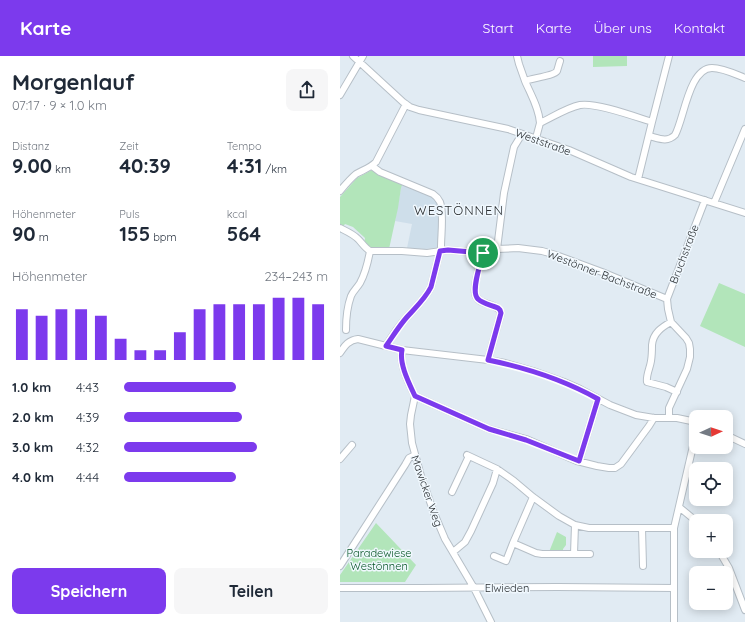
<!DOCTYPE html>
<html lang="de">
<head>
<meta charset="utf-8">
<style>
	:root { --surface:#fff; --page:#f6f6f7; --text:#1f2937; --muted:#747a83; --accent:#7c3aed }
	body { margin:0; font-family:Quicksand,sans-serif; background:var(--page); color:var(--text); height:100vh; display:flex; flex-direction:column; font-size:15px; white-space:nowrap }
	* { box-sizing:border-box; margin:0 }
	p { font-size:13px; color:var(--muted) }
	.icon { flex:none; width:22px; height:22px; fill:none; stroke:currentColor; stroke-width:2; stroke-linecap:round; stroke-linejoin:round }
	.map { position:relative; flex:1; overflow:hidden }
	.drawer { display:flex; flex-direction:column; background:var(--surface); width:340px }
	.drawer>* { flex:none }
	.needle { width:26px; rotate:87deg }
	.controls { position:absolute; left:349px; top:354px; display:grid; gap:8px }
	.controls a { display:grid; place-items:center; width:44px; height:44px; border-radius:8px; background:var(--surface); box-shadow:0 2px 10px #0003; font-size:20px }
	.pin { position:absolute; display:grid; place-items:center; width:34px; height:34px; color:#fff; margin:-17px; border:2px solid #fff; border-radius:50%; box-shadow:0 1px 4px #0007 }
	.round { display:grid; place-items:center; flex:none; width:42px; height:42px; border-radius:8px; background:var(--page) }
	.overview { display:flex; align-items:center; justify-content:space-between; height:68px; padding:0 12px }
	h1 { font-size:22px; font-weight:700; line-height:30px }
	.stats { display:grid; grid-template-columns:repeat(3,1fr); gap:6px; height:68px; padding:4px 12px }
	.stats div { display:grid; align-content:center }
	.stats b { font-size:20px; font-weight:700 }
	.stats small { font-size:11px; font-weight:400 }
	.stats p { font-size:11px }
	.chart { height:112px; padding:8px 12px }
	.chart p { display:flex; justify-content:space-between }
	.chart svg { width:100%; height:72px; margin-top:4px; stroke:var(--accent); stroke-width:6 }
	.action { display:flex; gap:8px; margin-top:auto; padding:8px 12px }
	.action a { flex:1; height:46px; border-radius:8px; background:var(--accent); color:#fff; font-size:16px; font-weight:700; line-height:46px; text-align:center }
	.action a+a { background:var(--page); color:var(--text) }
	ul { padding:0 12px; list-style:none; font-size:13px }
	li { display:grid; grid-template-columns:64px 48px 1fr; align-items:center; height:30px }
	li i { height:10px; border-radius:5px; background:var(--accent) }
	header { display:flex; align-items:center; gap:24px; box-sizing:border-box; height:56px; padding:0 20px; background:var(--accent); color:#fff }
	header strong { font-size:19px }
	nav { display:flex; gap:22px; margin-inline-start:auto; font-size:14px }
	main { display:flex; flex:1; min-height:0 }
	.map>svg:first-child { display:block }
	.built { fill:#cedeea }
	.green { fill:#b2e5ba }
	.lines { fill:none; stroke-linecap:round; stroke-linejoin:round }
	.minor-casing { stroke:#b6bfc7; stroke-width:8 }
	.minor { stroke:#fff; stroke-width:6 }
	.route-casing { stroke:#fff; stroke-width:8 }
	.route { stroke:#7c3aed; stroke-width:5 }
	.labels { text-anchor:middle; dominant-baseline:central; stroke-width:3; stroke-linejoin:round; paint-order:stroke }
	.street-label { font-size:11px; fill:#2b2f32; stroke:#f0f8fe }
	.park-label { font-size:11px; fill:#045422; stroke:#f0f8fe }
	.quarter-label { font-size:13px; letter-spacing:1px; fill:#2b2f32; stroke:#f0f8fe }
</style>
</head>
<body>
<header>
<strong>Karte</strong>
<nav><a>Start</a><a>Karte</a><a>Über uns</a><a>Kontakt</a></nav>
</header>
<main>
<section class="drawer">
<div class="overview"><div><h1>Morgenlauf</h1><p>07:17 · 9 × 1.0 km</p></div><a class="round"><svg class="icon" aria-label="share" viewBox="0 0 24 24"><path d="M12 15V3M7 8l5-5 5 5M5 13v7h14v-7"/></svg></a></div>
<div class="stats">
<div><p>Distanz</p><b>9.00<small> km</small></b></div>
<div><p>Zeit</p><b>40:39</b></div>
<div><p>Tempo</p><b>4:31<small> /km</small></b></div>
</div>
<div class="stats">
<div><p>Höhenmeter</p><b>90<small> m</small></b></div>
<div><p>Puls</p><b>155<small> bpm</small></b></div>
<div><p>kcal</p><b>564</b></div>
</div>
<div class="chart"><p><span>Höhenmeter</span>234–243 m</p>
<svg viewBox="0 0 160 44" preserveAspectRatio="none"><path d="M5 44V13M15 44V17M25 44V13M35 44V13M45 44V17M55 44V31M65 44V38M75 44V38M85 44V27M95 44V13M105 44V10M115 44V10M125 44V10M135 44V6M145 44V6M155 44V10"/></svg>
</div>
<ul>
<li><b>1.0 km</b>4:43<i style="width:55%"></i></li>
<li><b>2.0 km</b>4:39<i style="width:58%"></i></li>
<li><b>3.0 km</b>4:32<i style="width:65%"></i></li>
<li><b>4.0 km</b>4:44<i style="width:55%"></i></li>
</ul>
<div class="action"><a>Speichern</a><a>Teilen</a></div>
</section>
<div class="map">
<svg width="405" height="566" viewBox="0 0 405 566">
	<rect width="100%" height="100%" fill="#e1ebf3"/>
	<path class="built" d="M 63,127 L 95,142 L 100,153 L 100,191 L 85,193 L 67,192 L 72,168 L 55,165 L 61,132 Z"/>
	<path class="green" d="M 253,0 L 287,0 L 287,10 L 253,11 Z
		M 32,114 L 63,127 L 61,132 L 58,152 L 49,193 L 31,194 L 24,187 L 25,182 L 13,171 L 5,168 L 2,172 L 0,171 L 0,141 L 17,122 Z
		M 379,227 L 405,238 L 405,291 L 360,270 Z
		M 36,467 L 76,509 L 65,526 L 0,526 L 0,519 Z
		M 217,476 L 226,481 L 226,489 L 223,493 L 223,496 L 209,496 Z"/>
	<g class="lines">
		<defs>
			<path id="minor" d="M 13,0 L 63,46 L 70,51 L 79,54 L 168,73 L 203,85 L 229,94 L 291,121 L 405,157
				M 177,0 L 179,8 L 185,25
				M 0,39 L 23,0
				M 200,67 C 199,52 191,39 185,25 C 192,22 214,20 217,15 C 218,12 219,8 220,5
				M 309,80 C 318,82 327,87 335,79 C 344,63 349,12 372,12 C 383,12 395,18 405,22
				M 196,82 L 200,67 C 213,61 226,52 240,49 C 255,46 296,61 312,66
				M 32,110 L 40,116 L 93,138 C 96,140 98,142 100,146 C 104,156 101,179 101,191
				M 298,123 L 312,66 L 329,0
				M 0,135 C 5,129 10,123 16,118 C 23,114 30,112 36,106 L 66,48
				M 374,147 L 405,73
				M 0,172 C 6,175 13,178 18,183 C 22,187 25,192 30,195 L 62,195 L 87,197 L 108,194 L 143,197 L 157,193 L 178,192 L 202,195 L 216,199 L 262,216 L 327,243
				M 157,193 L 164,137 L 174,91 L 182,78
				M 143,197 C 141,207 133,228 135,237 C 137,251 157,245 161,257 L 148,304
				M 331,266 C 322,271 313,277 312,289 C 312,294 312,299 311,305 C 310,312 306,319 307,326 L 326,331 L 337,336
				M 6,274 C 6,263 7,251 11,240 C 13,235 17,232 20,227 C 25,218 28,206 30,195
				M 46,290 C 52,280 59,270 67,261 C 76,251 85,243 91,231 L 100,195
				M 62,294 C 59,308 69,328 75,340 L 71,359 L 70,368 L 72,387 L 81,420 L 94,457 L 105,483 L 134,532 L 151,566
				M 0,297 C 5,289 9,284 18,283 L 62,294 L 148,304 L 165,307 L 193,315 L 224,326 L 240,333 L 270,349 L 296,359 L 314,362 L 337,362 L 356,366
				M 75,340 L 149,373 L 186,383 L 237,405 L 257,410 L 269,412 L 275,412 L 281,408 L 309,370 L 314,362
				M 329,362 L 329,352 L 347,313 L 350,301 L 350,293 L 349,287 L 346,282 L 331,266 L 328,253 L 327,243 L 365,144
				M 386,379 L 405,388
				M 127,399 L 157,413 L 174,425 L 193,441 L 219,460 L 235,469 L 249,472 L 334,472
				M 0,403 L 12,389
				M 239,405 L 258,343
				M 112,436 L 129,400
				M 339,451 L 356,465
				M 302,472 L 303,510
				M 173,487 L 193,441
				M 379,495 L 389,512 L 405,554
				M 113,496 L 125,486 L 131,475 L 153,427 L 157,413
				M 234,498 L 250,498
				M 154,500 L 166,505 L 173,487 L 196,497 L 202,498 L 234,498 L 235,469
				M 0,510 L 65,409 L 69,402 L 75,399
				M 0,532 L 81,532 L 218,531 L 334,532
				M 334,566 L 334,472 L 356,377"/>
		</defs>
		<use href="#minor" class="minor-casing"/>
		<use href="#minor" class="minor"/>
	</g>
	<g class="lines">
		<defs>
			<path id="route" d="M 108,194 L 143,197 C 141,207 130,236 138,243 C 143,248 152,249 158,252 L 160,254 L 161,257 L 148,304 C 187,312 224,324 258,343 L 239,405 L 186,384 L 149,373 L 75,340 C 69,327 59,308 62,294 L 46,290 C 53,280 59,270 67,261 C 76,251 85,243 91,231 L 100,195 Z"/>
		</defs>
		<use href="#route" class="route-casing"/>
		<use href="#route" class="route"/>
	</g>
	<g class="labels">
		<g class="street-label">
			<text transform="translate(203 86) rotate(20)">Weststraße</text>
			<text transform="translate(344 198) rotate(-69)">Bruchstraße</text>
			<text transform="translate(262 218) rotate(21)">Westönner Bachstraße</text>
			<text transform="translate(87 435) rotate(71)">Mawicker Weg</text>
			<text x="167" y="532">Elwieden</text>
		</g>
		<g class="park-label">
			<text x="39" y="497">Paradewiese<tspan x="39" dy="13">Westönnen</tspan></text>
		</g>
		<g class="quarter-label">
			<text x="119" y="154">WESTÖNNEN</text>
		</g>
	</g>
</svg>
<div class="controls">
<a><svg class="needle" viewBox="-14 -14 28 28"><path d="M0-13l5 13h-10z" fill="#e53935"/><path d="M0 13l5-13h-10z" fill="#747a83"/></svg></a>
<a><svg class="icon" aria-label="locate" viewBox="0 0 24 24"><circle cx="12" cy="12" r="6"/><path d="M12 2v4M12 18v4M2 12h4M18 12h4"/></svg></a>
<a>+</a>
<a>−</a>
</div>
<div class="pin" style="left:143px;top:197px;background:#1e9e55"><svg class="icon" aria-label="arrive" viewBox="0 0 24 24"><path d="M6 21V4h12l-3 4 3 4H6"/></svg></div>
</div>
</main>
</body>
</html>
